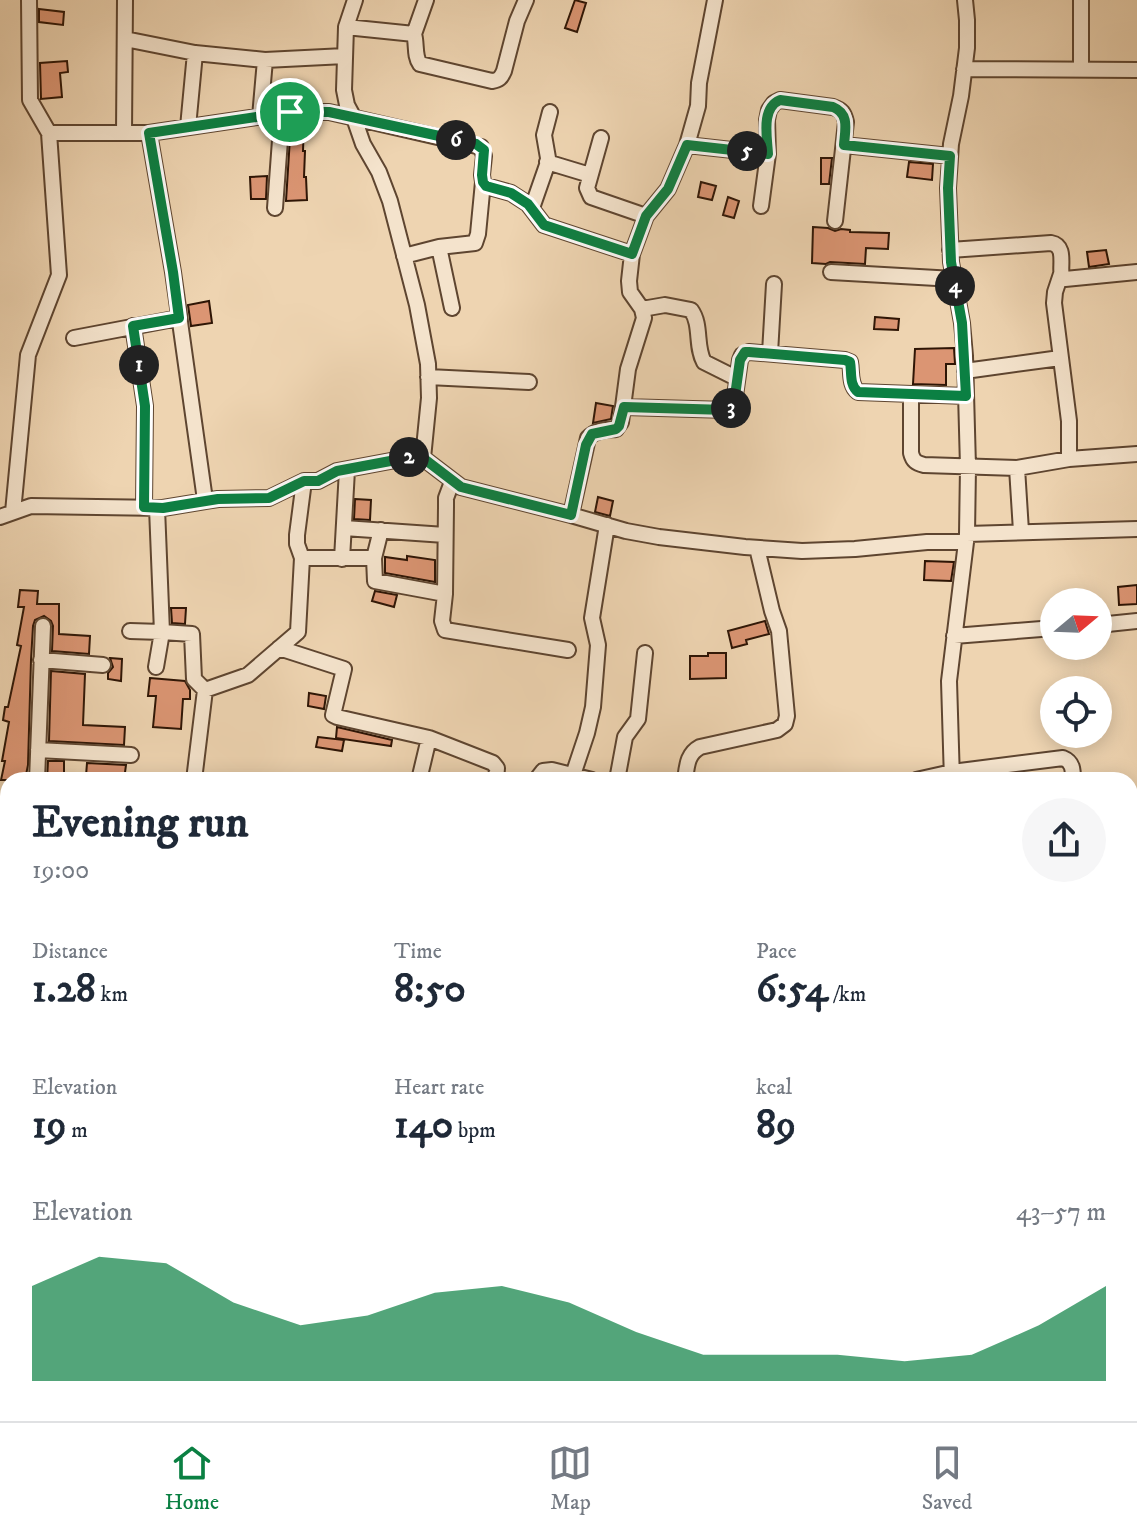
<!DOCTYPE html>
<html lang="en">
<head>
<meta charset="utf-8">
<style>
	:root { --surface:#fff; --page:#f6f6f7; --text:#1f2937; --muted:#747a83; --line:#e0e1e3; --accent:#0b8043 }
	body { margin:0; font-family:"IM FELL DW Pica",serif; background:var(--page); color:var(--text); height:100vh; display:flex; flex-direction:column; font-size:30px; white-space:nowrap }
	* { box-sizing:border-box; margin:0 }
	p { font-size:26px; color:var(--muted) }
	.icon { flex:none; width:44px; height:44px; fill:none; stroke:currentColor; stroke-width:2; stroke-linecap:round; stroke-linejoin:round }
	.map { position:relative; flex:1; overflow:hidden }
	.side { position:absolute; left:0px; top:772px; width:1138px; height:650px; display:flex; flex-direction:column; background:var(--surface); border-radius:24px 24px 0 0; box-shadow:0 4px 20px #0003 }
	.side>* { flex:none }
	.needle { width:52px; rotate:71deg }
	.fabs { position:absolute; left:1040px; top:588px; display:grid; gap:16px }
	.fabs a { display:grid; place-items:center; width:72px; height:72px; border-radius:50%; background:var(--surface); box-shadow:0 4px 20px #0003; font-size:40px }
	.pin { position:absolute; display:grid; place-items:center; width:68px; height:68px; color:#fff; margin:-34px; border:4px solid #fff; border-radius:50%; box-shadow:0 2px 8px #0007 }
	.km { position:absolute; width:40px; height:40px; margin:-20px; border-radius:50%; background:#222; color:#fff; font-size:22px; line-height:40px; text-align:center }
	.round { display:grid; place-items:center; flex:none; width:84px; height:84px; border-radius:42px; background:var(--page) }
	.overview { display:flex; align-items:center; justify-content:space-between; height:136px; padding:0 32px }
	h1 { font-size:44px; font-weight:700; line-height:60px }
	.stats { display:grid; grid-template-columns:repeat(3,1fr); gap:12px; height:136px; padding:8px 32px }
	.stats div { display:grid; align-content:center }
	.stats b { font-size:40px; font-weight:700 }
	.stats small { font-size:22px; font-weight:400 }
	.stats p { font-size:22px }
	.chart { height:224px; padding:16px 32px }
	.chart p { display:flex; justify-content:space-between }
	.chart svg { width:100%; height:144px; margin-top:8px; fill:var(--accent); opacity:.7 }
	.tabs { display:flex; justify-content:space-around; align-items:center; height:112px; border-top:2px solid var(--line); background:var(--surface); font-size:22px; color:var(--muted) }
	.tabs a { display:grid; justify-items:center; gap:4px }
	.tabs .on { color:var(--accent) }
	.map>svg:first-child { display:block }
	.building { fill:#db9573; stroke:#2e1505; stroke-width:2 }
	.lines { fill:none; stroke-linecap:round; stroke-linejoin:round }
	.street-casing { stroke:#5e4530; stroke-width:18 }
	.street { stroke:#f4e3cc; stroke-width:14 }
	.route-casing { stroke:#fff; stroke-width:16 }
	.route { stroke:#0b8043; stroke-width:10 }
</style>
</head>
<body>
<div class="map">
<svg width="1137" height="1421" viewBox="0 0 1137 1421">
	<rect width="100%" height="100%" fill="#eed4b1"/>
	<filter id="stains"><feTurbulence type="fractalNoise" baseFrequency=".0025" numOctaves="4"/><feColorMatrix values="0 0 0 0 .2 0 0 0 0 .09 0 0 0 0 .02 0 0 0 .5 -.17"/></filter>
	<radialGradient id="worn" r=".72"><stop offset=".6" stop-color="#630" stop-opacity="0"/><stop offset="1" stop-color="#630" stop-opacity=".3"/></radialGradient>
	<path class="building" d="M 575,0 L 586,3 L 577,32 L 565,28 Z
		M 39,9 L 64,12 L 63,25 L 39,22 Z
		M 67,61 L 68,72 L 60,73 L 62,97 L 41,99 L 40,63 Z
		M 291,122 L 304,122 L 303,151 L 305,151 L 304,177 L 306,177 L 307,200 L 286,201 Z
		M 821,158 L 832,158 L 829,184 L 821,184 Z
		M 909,162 L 933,164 L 932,180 L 907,177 Z
		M 267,176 L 266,199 L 251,199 L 250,177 Z
		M 701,182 L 716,186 L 712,200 L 698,197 Z
		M 728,197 L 739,201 L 734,218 L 723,215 Z
		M 813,227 L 828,228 L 835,231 L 841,229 L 850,230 L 850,232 L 889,233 L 888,249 L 866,248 L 865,264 L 830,262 L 826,264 L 812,263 Z
		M 1106,250 L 1109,264 L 1089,267 L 1087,252 Z
		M 209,301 L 212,323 L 191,326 L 188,305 Z
		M 875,317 L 899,319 L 898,330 L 874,329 Z
		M 954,348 L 955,364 L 946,364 L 946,385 L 913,384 L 915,349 Z
		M 596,403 L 613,406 L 611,419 L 593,423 Z
		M 598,497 L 613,501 L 610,516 L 595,512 Z
		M 355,499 L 371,500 L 370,520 L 354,519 Z
		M 407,556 L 435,560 L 435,582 L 385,573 L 385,557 L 407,560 Z
		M 925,561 L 954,562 L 951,581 L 924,580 Z
		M 1137,585 L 1137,604 L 1119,605 L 1118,587 Z
		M 20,590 L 38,591 L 37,604 L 59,604 L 59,634 L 90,636 L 89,654 L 52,651 L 53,626 L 51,621 L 44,616 L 35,620 L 33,626 L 31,660 L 28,765 L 25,780 L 1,780 L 5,761 L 2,761 L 9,722 L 3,720 L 5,707 L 8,707 L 21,646 L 17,645 L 24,607 L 18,607 Z
		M 375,591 L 397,595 L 394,607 L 372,601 Z
		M 171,608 L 186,608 L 185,624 L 172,623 Z
		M 765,621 L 769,634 L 746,640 L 747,644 L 732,648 L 728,631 Z
		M 708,653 L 726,653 L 726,678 L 690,679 L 690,656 L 708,656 Z
		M 110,658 L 122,659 L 121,681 L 108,679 L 108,673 L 113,667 Z
		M 51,671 L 85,674 L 83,725 L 125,727 L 124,745 L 49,741 Z
		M 150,678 L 185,681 L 190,690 L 190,699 L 183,699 L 181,729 L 153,727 L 156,696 L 148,696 Z
		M 309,693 L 326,696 L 324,709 L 308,706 Z
		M 337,727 L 392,740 L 391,746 L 336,738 Z
		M 318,737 L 344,740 L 342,751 L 316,747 Z
		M 48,761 L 64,761 L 64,780 L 47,780 Z
		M 87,763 L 126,765 L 124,780 L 107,780 L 107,777 L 86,776 Z"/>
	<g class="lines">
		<defs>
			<path id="street" d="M 355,0 L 346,27 L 344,90 L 347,105 L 354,118 L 363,144 L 379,172 L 390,201 L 417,305 L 428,364 L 429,398 L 423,458
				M 1081,0 L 1081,69
				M 346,27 L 414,34 C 417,43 414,56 420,64 L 492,81 C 499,80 501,78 504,71 L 517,21 L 526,0
				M 414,34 L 426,0
				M 125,39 L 195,53 L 265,60 L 345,56
				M 964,69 L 1137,70
				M 260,117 L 265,60
				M 188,127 L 195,53
				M 49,133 L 149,133 L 290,112 L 329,112 L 481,147 L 484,156 L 482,175 L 483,182 L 486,186 L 511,193 L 528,204 L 544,225 L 632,254
				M 124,133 L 125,0
				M 149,133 L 173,272 L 205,500
				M 601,138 L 587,188 L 591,197 L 646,216
				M 687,145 L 768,154
				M 844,145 L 950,156
				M 547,162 L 590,175
				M 761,206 L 768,154 L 767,120 L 769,110 L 774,103 L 780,100 L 833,107 C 842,110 844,113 846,122 L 835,221
				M 275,208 L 282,113
				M 532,208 L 547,165 L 548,158 L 544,135 L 550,112
				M 439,247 L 452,308
				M 950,250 L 1051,243 C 1067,246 1059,266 1062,278 L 1065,279 L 1137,272
				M 404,256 L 439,247 L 475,243 L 478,234 L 483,182
				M 831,272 L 954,279
				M 1061,274 L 1055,292 L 1054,303 L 1069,421 L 1069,459
				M 642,309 L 665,305 L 691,310 C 702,325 695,346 704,362 L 736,378
				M 133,326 L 145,406 L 144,507
				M 74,338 L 179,318
				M 770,353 L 774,284
				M 965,371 L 1060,358
				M 428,377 L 529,382
				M 911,394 L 911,453 C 913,461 916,463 924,465 L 1017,468 L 1069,459 L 1137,454
				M 624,407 L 727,410 L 734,403 L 740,360 L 742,355 L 749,352 L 845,360 L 850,362 C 852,372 849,385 858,392 L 966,396
				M 1017,468 L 1021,531
				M 452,482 L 446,498 L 446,506 L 445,594 L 442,621 L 445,630 L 568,650
				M 157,508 L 162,632 L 192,634 L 194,679 L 205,690
				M 13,512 L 28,355 L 59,275 L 49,133 L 30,100 L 29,0
				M 571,515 L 588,438 C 595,430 606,430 616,429 L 621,422 L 628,369 L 644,318 L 642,309 L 630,292 L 629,281 L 632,254 L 646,216 L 668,189 L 687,145 L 698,106 L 699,83 L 715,0
				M 0,517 L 31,506 L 163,508 L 218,499 L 269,498 L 304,481 L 318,481 L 337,471 L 417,456 L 423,458 L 461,487 L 571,515 L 626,531 L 659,537 L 745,547 L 802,551 L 855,549 L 927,542 L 966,542
				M 344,528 L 445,535
				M 381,530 L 374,558 L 375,581 L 445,594
				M 967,534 L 1137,529
				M 302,558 L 374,558
				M 342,559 L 347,470
				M 1098,625 L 1137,621
				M 130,631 L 162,632 L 156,667
				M 954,636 L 1054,628
				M 279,648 L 344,669 L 333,715 L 337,717 L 429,738 L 493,763 L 497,768 L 496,780
				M 41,660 L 103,665
				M 205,690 L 248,675 L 298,632 L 302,558 L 297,544 L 297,535 L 304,481
				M 38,750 L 131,755
				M 573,775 L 587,733 L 593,707 L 598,645 L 592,618 L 607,525
				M 37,780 L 43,626
				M 194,780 L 205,690
				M 419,780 L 429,738
				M 536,780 L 543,771 L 552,770 L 592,780
				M 617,780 L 625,737 L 638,719 L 645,653
				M 685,780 C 687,766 687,754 700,747 L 777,730 L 785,724 L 787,716 L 779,631 L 772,611 L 757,548
				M 916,780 L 952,772 L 1063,758 C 1073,762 1073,770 1073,780
				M 952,780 L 949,681 L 967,534 L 968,467 L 965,356 L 962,323 L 951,262 L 948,188 L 951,144 L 961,96 L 967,48 L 967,20 L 965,0
				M 0,908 L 8,909
				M 1130,939 L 1137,939
				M 1130,1106 L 1131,1115
				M 1130,1165 L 1137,1163
				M 0,1211 L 8,1210
				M 1130,1367 L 1137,1364
				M 66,1414 L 73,1421
				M 248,1414 L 272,1421
				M 442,1414 L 442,1421
				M 663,1414 L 665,1421
				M 738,1414 L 739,1421
				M 821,1414 L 822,1421
				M 886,1414 L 887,1421
				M 917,1414 L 919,1421
				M 1102,1414 L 1108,1421
				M 95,1421 L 134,1418 L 146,1414
				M 1028,1421 L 1030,1414"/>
		</defs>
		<use href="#street" class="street-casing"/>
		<use href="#street" class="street"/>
	</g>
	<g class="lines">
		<defs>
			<path id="route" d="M 780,100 L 833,107 C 850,114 845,130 844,145 L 950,156 L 948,188 L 951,262 L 962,323 L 966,396 L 858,392 C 849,385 852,372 850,362 L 845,360 L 749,352 L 745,352 L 740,360 L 734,403 L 731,408 L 727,410 L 624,407 L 619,426 L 616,429 L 592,434 L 586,445 L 571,515 L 461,487 L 423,458 L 417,456 L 337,471 L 318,481 L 304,481 L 269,498 L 218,499 L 163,508 L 144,507 L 145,406 L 133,326 L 179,318 L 173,272 L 149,133 L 290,112 L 329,112 L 476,144 L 484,150 L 482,175 L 483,182 L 486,186 L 511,193 L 528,204 L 544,225 L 632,254 L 646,216 L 668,189 L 687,145 L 768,154 C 767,136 761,108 780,100 Z"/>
		</defs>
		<use href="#route" class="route-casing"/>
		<use href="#route" class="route"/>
	</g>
	<rect width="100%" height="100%" filter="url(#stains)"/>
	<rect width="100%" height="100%" fill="url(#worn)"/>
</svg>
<div class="fabs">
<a><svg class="needle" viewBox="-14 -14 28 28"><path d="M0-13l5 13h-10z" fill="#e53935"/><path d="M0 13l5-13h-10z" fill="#747a83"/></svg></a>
<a><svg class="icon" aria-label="locate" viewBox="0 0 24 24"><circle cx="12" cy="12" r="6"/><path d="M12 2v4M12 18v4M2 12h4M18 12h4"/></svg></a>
</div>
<div class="pin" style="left:290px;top:112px;background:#1e9e55"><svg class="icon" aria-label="arrive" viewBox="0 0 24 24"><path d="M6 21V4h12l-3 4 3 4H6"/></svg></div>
<b class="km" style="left:139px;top:365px">1</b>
<b class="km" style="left:409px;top:457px">2</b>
<b class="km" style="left:731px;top:408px">3</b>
<b class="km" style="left:955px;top:286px">4</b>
<b class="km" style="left:747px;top:151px">5</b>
<b class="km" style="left:456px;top:140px">6</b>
<section class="side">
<div class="overview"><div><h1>Evening run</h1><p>19:00</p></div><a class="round"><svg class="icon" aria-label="share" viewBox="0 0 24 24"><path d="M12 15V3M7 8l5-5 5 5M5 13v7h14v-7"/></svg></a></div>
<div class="stats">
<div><p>Distance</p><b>1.28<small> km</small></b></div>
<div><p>Time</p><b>8:50</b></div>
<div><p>Pace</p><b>6:54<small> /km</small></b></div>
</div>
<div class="stats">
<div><p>Elevation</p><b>19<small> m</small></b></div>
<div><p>Heart rate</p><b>140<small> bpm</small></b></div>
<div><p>kcal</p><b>89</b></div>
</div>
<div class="chart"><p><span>Elevation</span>43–57 m</p>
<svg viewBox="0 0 160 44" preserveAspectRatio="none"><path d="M0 44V15L10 6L20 8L30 20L40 27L50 24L60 17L70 15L80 20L90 29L100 36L110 36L120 36L130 38L140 36L150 27L160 15V44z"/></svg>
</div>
</section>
</div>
<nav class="tabs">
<a class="on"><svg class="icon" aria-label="home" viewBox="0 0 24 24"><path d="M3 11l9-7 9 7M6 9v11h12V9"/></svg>Home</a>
<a><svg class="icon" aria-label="map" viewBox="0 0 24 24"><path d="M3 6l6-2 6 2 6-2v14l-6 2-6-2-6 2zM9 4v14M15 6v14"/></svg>Map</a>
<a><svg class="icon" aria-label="saved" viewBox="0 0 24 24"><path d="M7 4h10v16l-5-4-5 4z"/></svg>Saved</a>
</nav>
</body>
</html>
